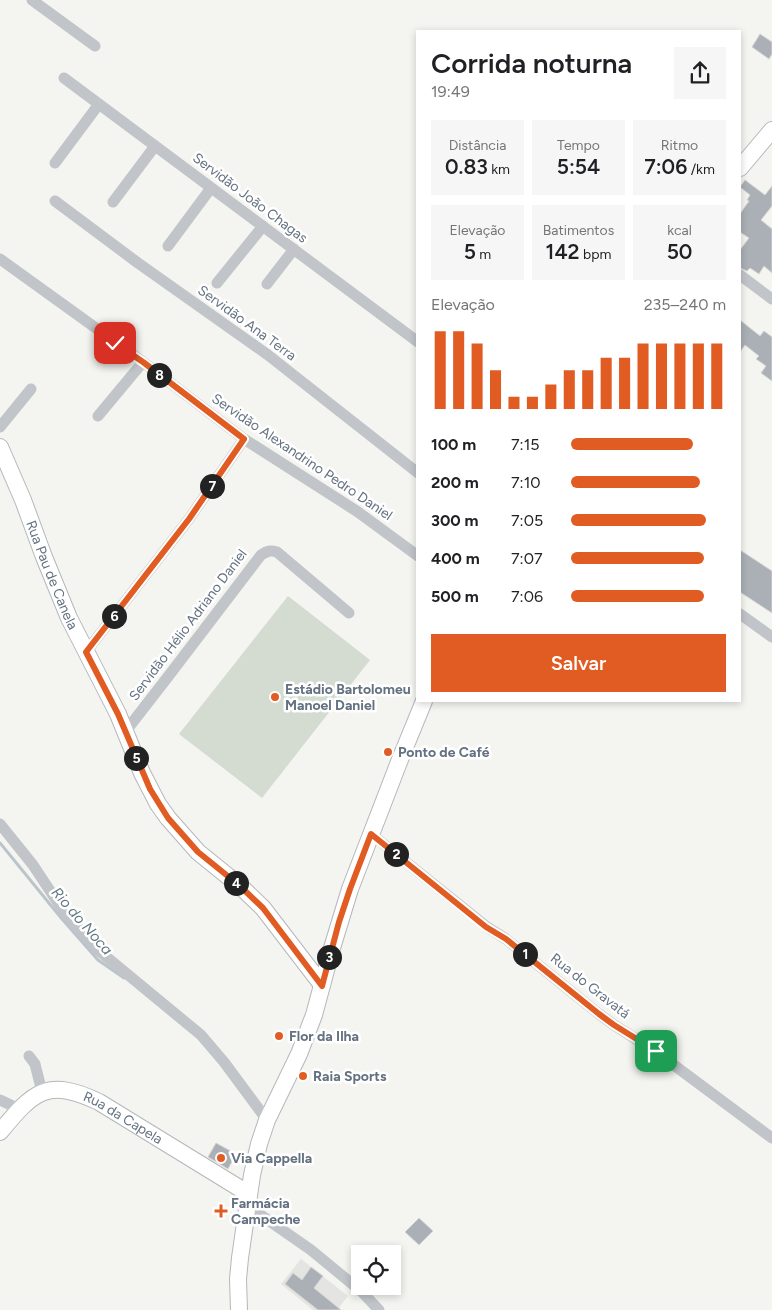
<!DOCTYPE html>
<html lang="pt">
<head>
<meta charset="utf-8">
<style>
	:root { --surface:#fff; --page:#f6f6f6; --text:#202124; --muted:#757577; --accent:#e15c23 }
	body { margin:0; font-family:Figtree,sans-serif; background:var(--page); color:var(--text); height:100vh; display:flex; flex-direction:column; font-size:19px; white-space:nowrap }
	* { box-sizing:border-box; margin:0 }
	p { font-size:16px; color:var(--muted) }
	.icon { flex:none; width:28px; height:28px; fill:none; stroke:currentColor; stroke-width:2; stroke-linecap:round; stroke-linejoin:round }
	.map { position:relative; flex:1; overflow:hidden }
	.drawer { position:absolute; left:416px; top:30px; width:325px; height:672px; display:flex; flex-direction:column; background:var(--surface); border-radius:0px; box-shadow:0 2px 8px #0003 }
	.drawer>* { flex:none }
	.controls { position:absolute; left:351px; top:1245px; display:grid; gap:10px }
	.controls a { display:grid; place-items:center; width:50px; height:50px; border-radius:0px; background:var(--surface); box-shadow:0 2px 8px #0003; font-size:25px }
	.pin { position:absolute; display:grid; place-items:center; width:42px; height:42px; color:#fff; margin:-21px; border-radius:10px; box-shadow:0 2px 8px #0006 }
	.km { position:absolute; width:25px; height:25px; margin:-12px; border-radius:50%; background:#222; color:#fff; font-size:14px; line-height:25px; text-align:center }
	.round { display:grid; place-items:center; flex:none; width:52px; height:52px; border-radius:0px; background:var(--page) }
	.overview { display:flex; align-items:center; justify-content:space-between; height:85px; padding:0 15px }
	h1 { font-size:28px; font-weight:600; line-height:38px }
	.figures { display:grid; grid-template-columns:repeat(3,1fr); gap:8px; height:85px; padding:5px 15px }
	.figures div { display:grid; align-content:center; border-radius:0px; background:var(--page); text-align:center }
	.figures b { font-size:21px; font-weight:600 }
	.figures small { font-size:14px; font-weight:400 }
	.figures p { font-size:14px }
	.chart { height:140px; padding:10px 15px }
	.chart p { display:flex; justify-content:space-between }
	.chart svg { width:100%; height:90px; margin-top:5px; stroke:var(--accent); stroke-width:6 }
	.action { display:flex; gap:10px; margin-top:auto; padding:10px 15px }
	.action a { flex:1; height:58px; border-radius:0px; background:var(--accent); color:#fff; font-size:20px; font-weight:600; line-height:58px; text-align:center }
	ul { padding:0 15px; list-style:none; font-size:16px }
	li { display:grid; grid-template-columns:80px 60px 1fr; align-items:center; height:38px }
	li i { height:12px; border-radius:6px; background:var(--accent) }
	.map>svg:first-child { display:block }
	.built { fill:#e4e5e3 }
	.green { fill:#d4dbd1 }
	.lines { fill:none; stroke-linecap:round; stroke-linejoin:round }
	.stream { stroke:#bac4ca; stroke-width:3 }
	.building { fill:#aab0b5; stroke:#d5d5d3 }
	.secondary-casing { stroke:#b4b8bc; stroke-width:18 }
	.street { stroke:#c1c4c8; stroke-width:11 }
	.secondary { stroke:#fff; stroke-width:16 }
	.route-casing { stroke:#fff; stroke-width:10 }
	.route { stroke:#e15c23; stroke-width:6 }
	.poi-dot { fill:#e15c23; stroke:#fff; stroke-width:2 }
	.labels { text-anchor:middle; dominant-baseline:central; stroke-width:5; stroke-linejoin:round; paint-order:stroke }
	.street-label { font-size:14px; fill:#637180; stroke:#fff }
	.poi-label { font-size:14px; font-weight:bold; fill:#637180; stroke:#fff; text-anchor:start }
	.water-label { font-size:15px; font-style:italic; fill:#637a85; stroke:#fff }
</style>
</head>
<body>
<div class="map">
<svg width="772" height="1310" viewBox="0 0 772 1310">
	<rect width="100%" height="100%" fill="#f4f4f0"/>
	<path class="built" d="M 301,1259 L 348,1296 L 337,1310 L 313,1310 L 281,1284 Z"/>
	<path class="green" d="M 288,596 L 370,660 L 262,798 L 179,734 Z"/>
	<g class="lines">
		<path class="stream" d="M 0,843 L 62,919 L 98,960 L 124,978"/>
	</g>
	<path class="building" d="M 760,34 L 772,42 L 772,54 L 769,59 L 752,47 Z
		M 745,180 L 765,195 L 772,186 L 772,206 L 761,220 L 772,229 L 772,273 L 764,266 L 759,274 L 750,268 L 747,271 L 740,268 L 740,250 L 749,238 L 740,232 L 740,214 L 749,201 L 747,200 L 750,195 L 740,187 Z
		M 740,320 L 760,336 L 764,331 L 772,337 L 772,381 L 761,373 L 766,366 L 756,359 L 759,356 L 745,345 L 740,352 Z
		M 740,550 L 772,571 L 772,613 L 740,592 Z
		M 216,1143 L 236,1154 L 228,1169 L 208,1157 Z
		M 419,1218 L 433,1231 L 419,1245 L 405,1232 Z
		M 311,1267 L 323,1276 L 314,1288 L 341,1310 L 318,1310 L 285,1284 L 293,1273 L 302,1280 Z"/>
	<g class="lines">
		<defs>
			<g id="secondary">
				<path d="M 740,168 L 772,130"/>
				<path id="s1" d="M 0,447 L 23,500 L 44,557 L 69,618 L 118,714 L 142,773 L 158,804 L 168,818 L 198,852 L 240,886 L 263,908 L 322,985"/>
				<path id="s2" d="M 0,1132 C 33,1092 47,1077 99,1102 L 249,1194"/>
				<path d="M 239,1310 L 238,1279 L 240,1258 L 252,1175 L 259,1144 L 267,1120 L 299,1054 L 314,1015 L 332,948 L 350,889 L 399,762 L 424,701"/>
			</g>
		</defs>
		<use href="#secondary" class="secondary-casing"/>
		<path class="street" d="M 32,0 L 95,46
			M 64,78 L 418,342
			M 55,163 L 99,104
			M 55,201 L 138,263 L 268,355 L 418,473
			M 113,202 L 155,146
			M 168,246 L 211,188
			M 0,259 L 143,362 L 244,439 L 358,512 L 418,556
			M 740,275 L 772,299
			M 217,283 L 263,226
			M 267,284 L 294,249
			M 98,416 L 143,362
			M 0,427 L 31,389
			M 740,614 L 772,637
			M 86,652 L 189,519 L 244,439
			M 125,732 L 167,678 L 261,555 C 267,551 270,550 277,552 L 349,613
			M 0,824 L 33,865 L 64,912 L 98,950 L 201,1035 L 224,1062 L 267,1120
			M 371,834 L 487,927 L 506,939 L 599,1014 L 614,1025 L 655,1051 L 772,1138
			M 29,1056 L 35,1064 L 42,1092
			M 0,1100 L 19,1109
			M 248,1206 L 311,1250 L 362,1292 L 379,1310"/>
		<use href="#secondary" class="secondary"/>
	</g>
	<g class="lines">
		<defs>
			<path id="route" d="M 115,343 L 143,362 L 244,439 L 189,519 L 86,652 L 118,714 L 150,789 L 168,818 L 198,852 L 240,886 L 263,908 L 322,986 L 339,922 L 350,889 L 371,834 L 486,927 L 506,939 L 599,1014 L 614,1025 L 656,1051"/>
		</defs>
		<use href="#route" class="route-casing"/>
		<use href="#route" class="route"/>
	</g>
	<g class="poi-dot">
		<circle cx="275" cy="697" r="5"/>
		<circle cx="388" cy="752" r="5"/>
		<circle cx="279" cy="1036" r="5"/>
		<circle cx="303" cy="1076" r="5"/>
		<circle cx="221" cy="1158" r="5"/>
		<path d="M218.5 1203.5h5v5h5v5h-5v5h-5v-5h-5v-5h5z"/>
	</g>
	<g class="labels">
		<g class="street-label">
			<text transform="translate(250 198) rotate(37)">Servidão João Chagas</text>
			<text transform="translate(247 323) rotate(36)">Servidão Ana Terra</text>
			<text transform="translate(302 457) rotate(34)">Servidão Alexandrino Pedro Daniel</text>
			<text stroke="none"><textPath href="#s1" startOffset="138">Rua Pau de Canela</textPath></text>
			<text transform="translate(188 625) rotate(-53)">Servidão Hélio Adriano Daniel</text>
			<text transform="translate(590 986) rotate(38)">Rua do Gravatá</text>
			<text stroke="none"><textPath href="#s2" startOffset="146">Rua da Capela</textPath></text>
		</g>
		<g class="poi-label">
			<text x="285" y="689">Estádio Bartolomeu<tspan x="285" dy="16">Manoel Daniel</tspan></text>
			<text x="398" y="752">Ponto de Café</text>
			<text x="289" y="1036">Flor da Ilha</text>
			<text x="313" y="1076">Raia Sports</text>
			<text x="231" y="1158">Via Cappella</text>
			<text x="231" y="1203">Farmácia<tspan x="231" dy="16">Campeche</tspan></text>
		</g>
		<g class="water-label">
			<text transform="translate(82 921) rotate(49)">Rio do Noca</text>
		</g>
	</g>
</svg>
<div class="controls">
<a><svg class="icon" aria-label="locate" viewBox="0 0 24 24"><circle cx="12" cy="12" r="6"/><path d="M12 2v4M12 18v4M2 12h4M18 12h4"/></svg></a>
</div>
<div class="pin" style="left:656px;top:1051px;background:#1e9e55"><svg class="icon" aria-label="arrive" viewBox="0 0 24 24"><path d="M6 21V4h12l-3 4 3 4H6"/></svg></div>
<div class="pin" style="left:115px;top:343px;background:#d93025"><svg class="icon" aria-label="check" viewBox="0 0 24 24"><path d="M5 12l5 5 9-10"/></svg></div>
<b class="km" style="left:525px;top:954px">1</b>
<b class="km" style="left:396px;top:854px">2</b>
<b class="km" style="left:329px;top:957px">3</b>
<b class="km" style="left:236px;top:883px">4</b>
<b class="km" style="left:136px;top:758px">5</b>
<b class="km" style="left:114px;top:616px">6</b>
<b class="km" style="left:212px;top:486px">7</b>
<b class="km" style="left:159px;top:375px">8</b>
<section class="drawer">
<div class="overview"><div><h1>Corrida noturna</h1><p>19:49</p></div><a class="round"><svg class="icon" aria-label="share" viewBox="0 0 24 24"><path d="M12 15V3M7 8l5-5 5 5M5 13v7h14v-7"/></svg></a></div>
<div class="figures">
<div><p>Distância</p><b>0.83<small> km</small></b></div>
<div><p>Tempo</p><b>5:54</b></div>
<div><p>Ritmo</p><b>7:06<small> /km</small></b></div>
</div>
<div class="figures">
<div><p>Elevação</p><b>5<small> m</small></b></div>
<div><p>Batimentos</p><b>142<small> bpm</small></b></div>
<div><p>kcal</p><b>50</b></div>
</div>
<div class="chart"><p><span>Elevação</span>235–240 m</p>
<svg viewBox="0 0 160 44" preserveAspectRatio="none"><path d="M5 44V6M15 44V6M25 44V12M35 44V25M45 44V38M55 44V38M65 44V32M75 44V25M85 44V25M95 44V19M105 44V19M115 44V12M125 44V12M135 44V12M145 44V12M155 44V12"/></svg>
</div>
<ul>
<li><b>100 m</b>7:15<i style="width:79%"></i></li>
<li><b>200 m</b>7:10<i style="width:83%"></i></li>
<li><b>300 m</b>7:05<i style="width:87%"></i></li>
<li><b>400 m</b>7:07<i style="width:86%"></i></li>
<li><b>500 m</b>7:06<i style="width:86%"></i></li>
</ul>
<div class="action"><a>Salvar</a></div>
</section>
</div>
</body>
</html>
